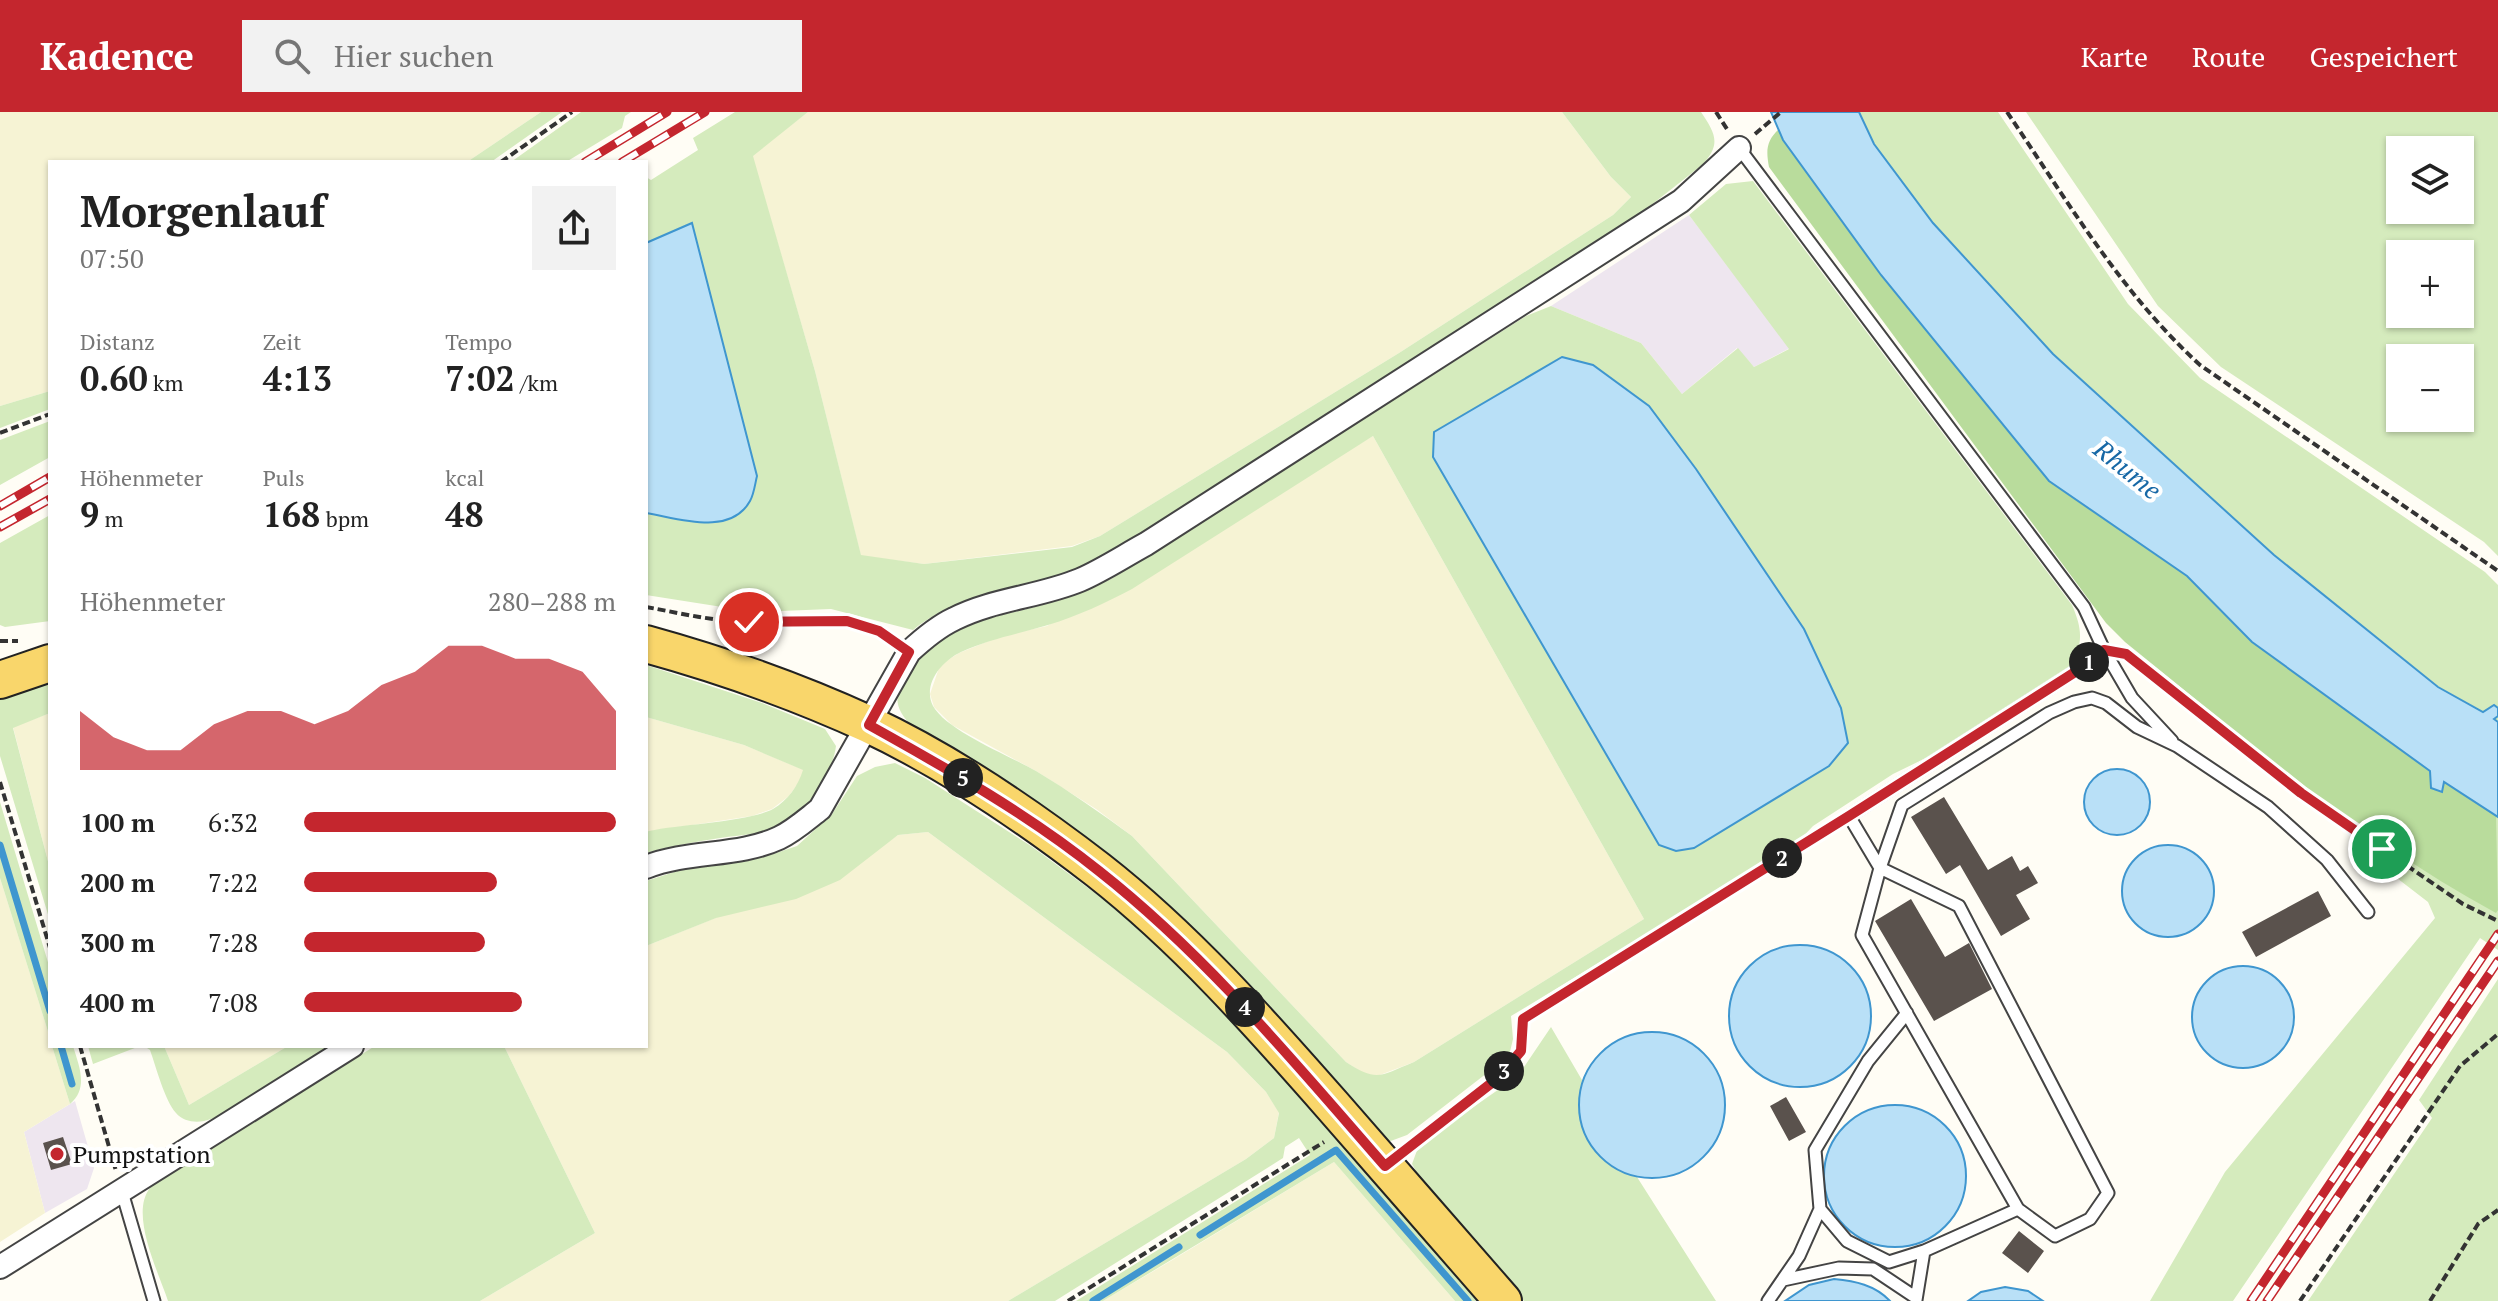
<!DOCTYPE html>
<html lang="de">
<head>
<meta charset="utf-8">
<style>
	:root { --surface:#fff; --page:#f2f2f2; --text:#222; --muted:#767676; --accent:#c4262e }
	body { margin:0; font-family:"PT Serif",serif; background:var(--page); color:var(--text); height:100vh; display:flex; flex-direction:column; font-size:30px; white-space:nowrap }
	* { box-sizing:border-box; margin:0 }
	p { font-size:26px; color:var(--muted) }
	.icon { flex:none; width:44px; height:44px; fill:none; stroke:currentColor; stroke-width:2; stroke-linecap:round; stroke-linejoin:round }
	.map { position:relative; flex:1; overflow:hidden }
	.panel { position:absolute; left:48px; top:48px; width:600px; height:888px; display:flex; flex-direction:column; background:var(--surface); border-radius:0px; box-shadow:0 2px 6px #0004 }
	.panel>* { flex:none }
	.tools { position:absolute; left:2386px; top:24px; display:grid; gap:16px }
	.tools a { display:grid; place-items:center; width:88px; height:88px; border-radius:0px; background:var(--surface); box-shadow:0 2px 6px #0004; font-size:40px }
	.pin { position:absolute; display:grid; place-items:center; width:68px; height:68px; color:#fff; margin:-34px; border:4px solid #fff; border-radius:50%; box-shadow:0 2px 8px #0007 }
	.km { position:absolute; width:40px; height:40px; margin:-20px; border-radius:50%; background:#222; color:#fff; font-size:22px; line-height:40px; text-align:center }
	.round { display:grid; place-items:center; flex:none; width:84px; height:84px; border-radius:0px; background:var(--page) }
	.headline { display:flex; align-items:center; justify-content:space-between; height:136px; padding:0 32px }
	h1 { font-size:44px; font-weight:700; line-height:60px }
	.stats { display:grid; grid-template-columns:repeat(3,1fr); gap:12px; height:136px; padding:8px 32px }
	.stats div { display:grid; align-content:center }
	.stats b { font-size:34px; font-weight:700 }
	.stats small { font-size:22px; font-weight:400 }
	.stats p { font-size:22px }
	.chart { height:224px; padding:16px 32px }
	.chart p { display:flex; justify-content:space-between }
	.chart svg { width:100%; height:144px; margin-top:8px; fill:var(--accent); opacity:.7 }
	ul { padding:0 32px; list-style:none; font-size:26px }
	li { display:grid; grid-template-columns:128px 96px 1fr; align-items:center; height:60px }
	li i { height:20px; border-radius:10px; background:var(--accent) }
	header { display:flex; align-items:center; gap:48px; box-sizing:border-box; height:112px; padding:0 40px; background:var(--accent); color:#fff }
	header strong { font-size:38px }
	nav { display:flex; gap:44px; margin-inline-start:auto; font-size:28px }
	.search { width:560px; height:72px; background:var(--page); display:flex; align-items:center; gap:20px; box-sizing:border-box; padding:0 28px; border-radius:0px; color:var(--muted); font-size:30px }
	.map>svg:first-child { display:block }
	.industrial { fill:#eee6ef }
	.farmland { fill:#f6f3d4 }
	.green { fill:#d5ebbd; fill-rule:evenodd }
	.forest { fill:#b9dc9c }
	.water { fill:#b9e0f7; stroke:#3f96cf; stroke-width:2 }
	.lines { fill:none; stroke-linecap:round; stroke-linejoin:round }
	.stream { stroke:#3f96cf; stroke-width:7 }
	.building { fill:#5a524d }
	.service-casing { stroke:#444; stroke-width:15 }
	.minor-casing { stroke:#444; stroke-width:26 }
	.primary-casing { stroke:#222; stroke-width:40 }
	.path { stroke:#333; stroke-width:4; stroke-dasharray:8 4; stroke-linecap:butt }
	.service { stroke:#fff; stroke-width:11 }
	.minor { stroke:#fff; stroke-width:22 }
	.primary { stroke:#f9d66b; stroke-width:36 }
	.rail-casing { stroke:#c4262e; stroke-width:9 }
	.rail { stroke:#fff; stroke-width:6; stroke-dasharray:18; stroke-linecap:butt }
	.route-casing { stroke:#fff; stroke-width:16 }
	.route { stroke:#c4262e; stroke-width:10 }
	.poi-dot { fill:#c4262e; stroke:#fff; stroke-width:3 }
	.labels { text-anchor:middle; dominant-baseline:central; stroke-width:8; stroke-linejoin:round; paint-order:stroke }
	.poi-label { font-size:24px; fill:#111; stroke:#fff; text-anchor:start }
	.water-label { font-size:26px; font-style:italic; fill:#1768a6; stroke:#fff }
</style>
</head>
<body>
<header>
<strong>Kadence</strong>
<div class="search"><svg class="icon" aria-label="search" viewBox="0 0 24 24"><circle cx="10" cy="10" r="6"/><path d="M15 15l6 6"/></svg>Hier suchen</div>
<nav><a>Karte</a><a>Route</a><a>Gespeichert</a></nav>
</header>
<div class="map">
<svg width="2498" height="1189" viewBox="0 0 2498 1189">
	<rect width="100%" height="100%" fill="#fffdf5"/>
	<path class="industrial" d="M 1689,103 L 1790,236 L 1754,255 L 1737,236 L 1682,282 L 1641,231 L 1551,194 Z
		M 75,989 L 94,1056 L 87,1077 L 45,1101 L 24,1020 Z"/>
	<path class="farmland" d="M 0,0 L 541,0 L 467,50 L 50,50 L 50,279 L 0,294 Z
		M 808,0 L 1562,0 L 1611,65 L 1631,85 L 1613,103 L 1399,241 L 1100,424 L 1072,434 L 924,452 L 861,444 L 815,259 L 752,43 Z
		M 1373,324 L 1644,807 L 1414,950 L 1380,963 L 1367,964 L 1346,950 L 1132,724 L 1096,697 L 1036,659 L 952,613 L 934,595 L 930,582 L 940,553 L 959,541 L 1001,524 L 1047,514 Z
		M 50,601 L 50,757 L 13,615 Z
		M 646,605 L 744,633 L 804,658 L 799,670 L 789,684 L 772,697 L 752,704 L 646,720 Z
		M 928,720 L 1227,940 L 1266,980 L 1279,1000 L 1274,1026 L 1246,1047 L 1008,1189 L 480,1189 L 595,1121 L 504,934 L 646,934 L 646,834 L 868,744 L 898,723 Z
		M 0,766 L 50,926 L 50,934 L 52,934 L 70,992 L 24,1020 L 45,1101 L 0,1130 Z
		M 164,934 L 288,934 L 189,993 Z
		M 1334,1050 L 1455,1189 L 1103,1189 L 1169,1150 Z"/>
	<path class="green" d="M 541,0 L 562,0 L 491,50 L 467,50 Z
		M 581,0 L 631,0 L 625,4 L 622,16 L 566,50 L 511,50 Z
		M 735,0 L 808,0 L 753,44 L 815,259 L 861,443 L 924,452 L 1072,435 L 1100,424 L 1399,241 L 1613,103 L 1631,85 L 1611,65 L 1562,0 L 1701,0 C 1715,21 1722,32 1702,53 L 1622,116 L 1125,432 C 1101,445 1078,457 1052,466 C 1001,483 957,483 913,518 L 831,497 L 754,500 L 646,483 L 646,65 L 651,68 L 698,38 L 693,26 Z
		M 1859,0 L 1998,0 L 2128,192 L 2200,266 L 2485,460 L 2498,473 L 2498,838 L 2480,826 L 2233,1189 L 2150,1189 L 2225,1060 L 2435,806 L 2428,790 L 2367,743 L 2482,599 L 2439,575 L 2274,443 L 2053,242 L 1933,111 L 1874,32 Z
		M 2026,0 L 2498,0 L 2498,444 L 2484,430 L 2221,255 L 2158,194 ZM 2400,38 L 2460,38 L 2460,98 L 2400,98 ZM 2400,142 L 2460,142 L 2460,202 L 2400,202 ZM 2400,246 L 2460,246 L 2460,306 L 2400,306 Z
		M 1753,69 L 2072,493 C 2083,518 2084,535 2067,557 L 1934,642 L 1893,662 L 1813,714 L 1797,731 L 1511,904 L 1513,927 L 1509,944 L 1407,1023 L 1388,1030 L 1091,730 L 1038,691 L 913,615 C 897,600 892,586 904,566 C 940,510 983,509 1042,493 C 1066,486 1088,477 1111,467 L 1526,204 L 1551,194 L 1641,231 L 1682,282 L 1738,236 L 1754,255 L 1789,237 L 1689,103 L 1726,72 ZM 1373,324 L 1644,807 L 1414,950 C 1381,963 1378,971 1346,950 L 1132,724 C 1101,701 1069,679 1036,659 C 1010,644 947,619 933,594 C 922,572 942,549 961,540 C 989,527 1018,522 1048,513 C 1078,504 1105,491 1132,477 Z
		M 50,279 L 50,297 L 0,316 L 0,294 Z
		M 50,309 L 50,345 L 0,373 L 0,328 Z
		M 50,403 L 50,509 L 5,515 L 0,513 L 0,431 Z
		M 646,553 L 762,591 L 825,617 L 836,634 C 832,664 808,699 781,714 C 763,723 739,723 720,726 C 695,730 670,734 646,741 L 646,720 L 649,719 C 681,712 748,710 773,697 C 788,688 798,674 803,658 L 744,633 L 646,605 Z
		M 50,568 L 50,601 L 13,616 L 50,757 L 50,809 L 0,644 L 0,585 Z
		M 895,651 L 925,666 L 1031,734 L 1144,817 L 1212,881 L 1484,1189 L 1455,1189 L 1334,1050 L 1103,1189 L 1076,1189 L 1310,1043 L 1299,1026 L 1285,1035 L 1283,1046 L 1055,1189 L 1008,1189 L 1246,1047 L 1274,1026 L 1279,1001 L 1266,980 L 1227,940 L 928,720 L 898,723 L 840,768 L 796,787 L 716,806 L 646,834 L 646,769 L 684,757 L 773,742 L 797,734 L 832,702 L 857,664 L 875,655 Z
		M 0,690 L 50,857 L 50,926 L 0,766 Z
		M 2498,867 L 2498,1189 L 2308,1189 L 2432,1006 L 2419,988 Z
		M 1551,915 L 1582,968 L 1579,993 L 1583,1017 L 1595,1039 L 1614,1055 L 1637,1065 L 1716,1189 L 1524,1189 L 1425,1075 L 1412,1052 L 1419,1033 L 1505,973 L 1522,958 Z
		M 52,934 L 73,934 C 79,954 89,976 70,992 Z
		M 88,934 L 140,934 L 93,952 Z
		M 144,934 L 164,934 L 189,993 L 288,934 L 332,934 C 301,954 237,1002 204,1009 C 194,1011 183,1009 176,1001 C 165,989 156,955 150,938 Z
		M 375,934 L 504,934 L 595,1121 L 480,1189 L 168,1189 C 159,1161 129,1102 150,1076 C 155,1070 164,1065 170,1061 Z"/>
	<path class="forest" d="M 1779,17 L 1783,28 L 1881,163 L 2049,369 L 2187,464 L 2252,530 L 2444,669 L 2496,703 L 2498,798 L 2496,801 C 2362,729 2243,625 2125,530 L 2106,511 L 1769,55 C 1766,39 1766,29 1779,17 Z"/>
	<path class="water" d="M 1771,0 L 1859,0 L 1874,32 L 1933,111 L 2053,242 L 2274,443 L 2438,575 L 2483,600 L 2494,593 L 2498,596 L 2498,604 L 2494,607 L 2498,610 L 2498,705 L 2444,670 L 2442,680 L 2431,676 L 2430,659 L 2252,530 L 2187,464 L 2049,369 L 1881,163 L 1783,28 Z
		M 692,111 L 757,364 C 755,372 754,382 750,389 C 730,425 678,406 646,401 L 646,131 Z
		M 1562,245 L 1593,253 L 1649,294 L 1696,357 L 1804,517 L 1841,596 L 1848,631 L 1829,654 L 1694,736 L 1676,739 L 1659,733 L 1433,345 L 1434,320 Z
		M2084 690a33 33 0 1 1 66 0a33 33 0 1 1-66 0Z
		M2122 779a46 46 0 1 1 92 0a46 46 0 1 1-92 0Z
		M1729 904a71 71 0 1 1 142 0a71 71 0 1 1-142 0Z
		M2192 905a51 51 0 1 1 102 0a51 51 0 1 1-102 0Z
		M1579 993a73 73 0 1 1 146 0a73 73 0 1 1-146 0Z
		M1824 1064a71 71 0 1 1 142 0a71 71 0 1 1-142 0Z
		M 1834,1167 C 1855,1169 1875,1173 1890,1189 L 1785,1189 L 1809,1173 Z
		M 2005,1175 L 2028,1179 L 2043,1189 L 1968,1189 L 1981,1180 Z"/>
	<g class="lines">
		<path class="stream" d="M 0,733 L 50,899
			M 61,934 L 72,972
			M 1200,1123 L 1336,1038 L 1468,1189
			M 1093,1189 L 1179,1135"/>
	</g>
	<path class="building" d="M 1944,685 L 1988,758 L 2012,744 L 2020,759 L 2028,754 L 2038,771 L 2016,783 L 2030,807 L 2001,824 L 1960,753 L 1946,762 L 1911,705 Z
		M 2318,779 L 2331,804 L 2256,845 L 2242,820 Z
		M 1911,787 L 1945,845 L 1969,831 L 1992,877 L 1934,909 L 1875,809 Z
		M 1786,985 L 1806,1020 L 1789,1029 L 1770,994 Z
		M 63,1025 L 72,1052 L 51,1058 L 43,1031 Z
		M 2019,1119 L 2044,1139 L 2028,1161 L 2002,1141 Z"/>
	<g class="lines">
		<defs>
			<path id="service" d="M 1739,36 L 2084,495 L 2104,538 L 2132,586 L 2172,629
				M 2104,538 L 2083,555 L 1849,704 L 1880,756 L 1862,823 L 2018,1097 L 2055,1124 L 2090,1107 L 2108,1081 L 1959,794 L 1880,756 L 1902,693 L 2049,601 L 2074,590 L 2092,586 L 2106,591 L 2137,615 L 2177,634 L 2268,695 L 2327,748 L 2368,800
				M 1907,901 L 1868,949 L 1815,1038 L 1820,1097 L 1847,1129 L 1889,1150 L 1924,1139 L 2018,1097
				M 122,1080 L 154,1189
				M 1783,1168 L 1839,1156 L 1873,1157 L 1915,1185
				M 1916,1188 L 1924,1139
				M 1768,1189 L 1799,1144 L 1820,1097"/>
			<path id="minor" d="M 646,755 C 689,738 738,745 779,726 C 794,719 807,707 820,697 L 909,540 C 923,527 937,515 954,507 C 993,487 1039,485 1080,468 C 1103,458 1124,444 1146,432 L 1681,89 L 1739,36
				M 0,1155 L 352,934"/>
			<path id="primary" d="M 646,532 C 722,553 796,579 868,612 C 947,649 1028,704 1098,758 C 1185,826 1259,910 1332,993 C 1389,1058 1446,1124 1503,1189
				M 0,568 L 50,551"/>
		</defs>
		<use href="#service" class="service-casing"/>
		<use href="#minor" class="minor-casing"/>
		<use href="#primary" class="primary-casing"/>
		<path class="path" d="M 1716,0 L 1727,17
			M 2007,0 C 2067,88 2121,181 2200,253 L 2498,459
			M 1755,22 L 1781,0
			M 501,50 L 572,0
			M 0,321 L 50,302
			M 646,495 C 680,501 716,510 751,510 C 797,511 850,497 890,527
			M 0,529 L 18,529
			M 2129,545 L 2301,681 L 2463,792 L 2498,809
			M 0,670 L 50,836
			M 80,934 L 116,1059
			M 1408,1036 L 1498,966 L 1521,939 L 1523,907 L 1837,712
			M 1068,1189 L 1324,1030
			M 2300,1189 L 2460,954 L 2498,922
			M 2430,1189 L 2478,1112 L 2498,1098"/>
		<use href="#service" class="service"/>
		<use href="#minor" class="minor"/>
		<use href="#primary" class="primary"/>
		<defs>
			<path id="rail" d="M 585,50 L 667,0
				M 622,50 L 705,0
				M 0,394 L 50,365
				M 0,415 L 50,387
				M 2251,1189 L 2498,822
				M 2267,1189 L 2498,849"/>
		</defs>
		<use href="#rail" class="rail-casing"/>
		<use href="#rail" class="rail"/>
	</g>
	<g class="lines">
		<defs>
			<path id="route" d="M 749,510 L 847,509 L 879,519 L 909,540 L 869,613 C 948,657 1028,702 1099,759 C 1207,844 1295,951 1385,1054 L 1498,966 L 1521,939 L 1523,907 L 1849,704 L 2083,555 L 2104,538 L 2126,542 L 2301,681 L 2382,737"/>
		</defs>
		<use href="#route" class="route-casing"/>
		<use href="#route" class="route"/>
	</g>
	<circle class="poi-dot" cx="57" cy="1042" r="8"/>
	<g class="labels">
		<g class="poi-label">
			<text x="73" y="1042">Pumpstation</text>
		</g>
		<g class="water-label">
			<text transform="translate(2128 357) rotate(39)">Rhume</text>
		</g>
	</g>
</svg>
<div class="tools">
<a><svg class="icon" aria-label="layers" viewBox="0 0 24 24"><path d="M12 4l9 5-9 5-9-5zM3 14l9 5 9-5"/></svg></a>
<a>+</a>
<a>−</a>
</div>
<div class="pin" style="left:2382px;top:737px;background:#1e9e55"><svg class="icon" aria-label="arrive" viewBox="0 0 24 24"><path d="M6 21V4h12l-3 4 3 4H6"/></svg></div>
<div class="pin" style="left:749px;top:510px;background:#d93025"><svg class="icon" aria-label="check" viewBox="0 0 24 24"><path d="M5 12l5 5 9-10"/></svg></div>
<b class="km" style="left:2089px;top:550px">1</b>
<b class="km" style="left:1782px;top:746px">2</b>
<b class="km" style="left:1504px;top:959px">3</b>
<b class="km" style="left:1245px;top:895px">4</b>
<b class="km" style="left:963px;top:666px">5</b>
<section class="panel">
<div class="headline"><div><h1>Morgenlauf</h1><p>07:50</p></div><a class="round"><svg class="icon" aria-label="share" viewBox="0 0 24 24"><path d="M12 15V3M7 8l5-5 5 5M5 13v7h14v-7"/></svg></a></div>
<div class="stats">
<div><p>Distanz</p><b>0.60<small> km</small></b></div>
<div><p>Zeit</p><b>4:13</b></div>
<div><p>Tempo</p><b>7:02<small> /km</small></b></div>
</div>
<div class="stats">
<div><p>Höhenmeter</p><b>9<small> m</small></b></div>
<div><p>Puls</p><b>168<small> bpm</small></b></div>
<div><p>kcal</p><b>48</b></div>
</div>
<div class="chart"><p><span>Höhenmeter</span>280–288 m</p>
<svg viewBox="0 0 160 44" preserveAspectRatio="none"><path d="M0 44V26L10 34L20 38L30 38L40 30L50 26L60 26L70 30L80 26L90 18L100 14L110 6L120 6L130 10L140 10L150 14L160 26V44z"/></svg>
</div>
<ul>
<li><b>100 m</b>6:32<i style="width:100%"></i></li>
<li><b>200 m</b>7:22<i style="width:62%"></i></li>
<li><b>300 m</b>7:28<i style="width:58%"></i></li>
<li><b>400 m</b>7:08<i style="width:70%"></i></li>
</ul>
</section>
</div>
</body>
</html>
